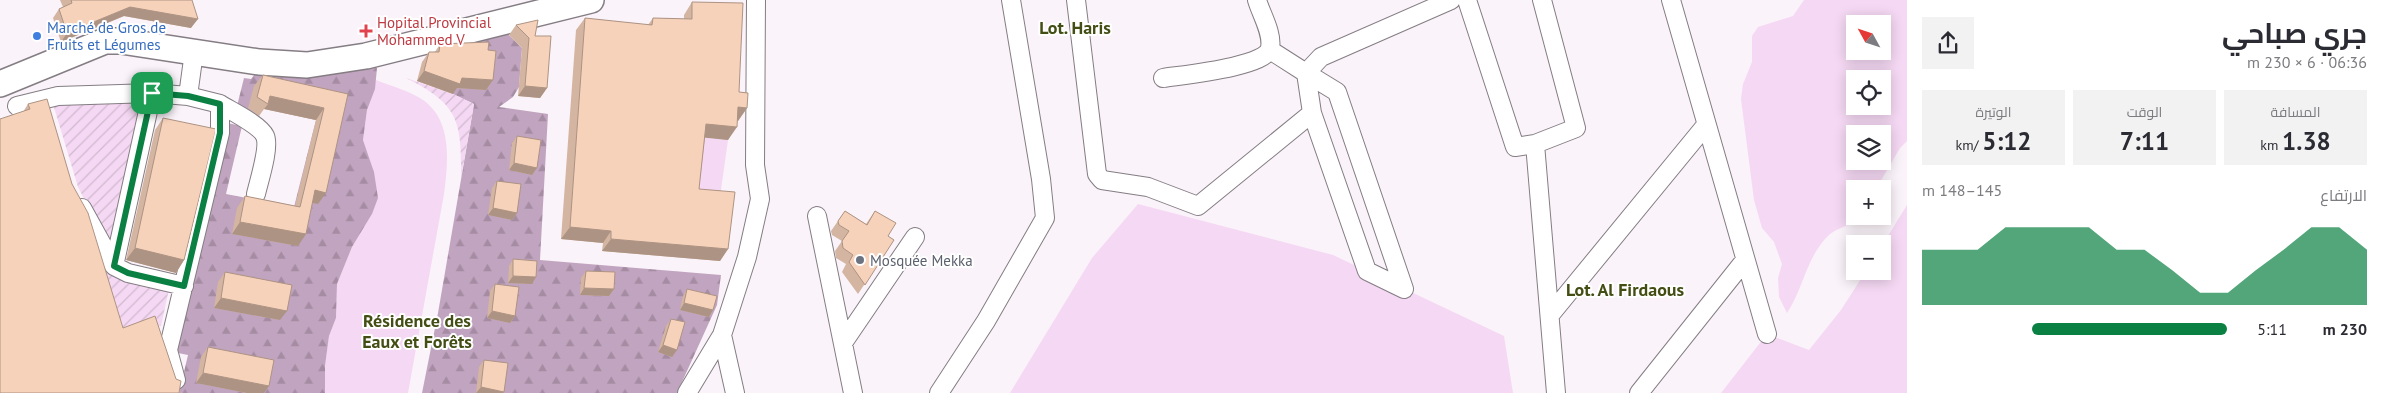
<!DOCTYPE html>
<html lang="ar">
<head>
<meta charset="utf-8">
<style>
	:root { --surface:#fff; --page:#f2f2f3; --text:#2b2b33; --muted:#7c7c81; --accent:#0b8043 }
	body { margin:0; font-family:"PT Sans",Cairo,sans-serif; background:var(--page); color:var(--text); direction:rtl; height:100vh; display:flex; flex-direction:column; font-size:19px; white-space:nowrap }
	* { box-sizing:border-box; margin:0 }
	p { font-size:16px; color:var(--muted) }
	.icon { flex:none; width:28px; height:28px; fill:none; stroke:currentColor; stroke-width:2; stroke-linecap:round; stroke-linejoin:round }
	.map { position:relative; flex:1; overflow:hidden; direction:ltr }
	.details { display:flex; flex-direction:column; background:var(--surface); width:475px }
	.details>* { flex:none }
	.needle { width:32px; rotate:310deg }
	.fabs { position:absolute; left:1846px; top:15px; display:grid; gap:10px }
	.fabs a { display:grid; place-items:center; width:45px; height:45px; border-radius:0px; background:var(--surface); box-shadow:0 2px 12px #0003; font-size:25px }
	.pin { position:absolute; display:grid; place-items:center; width:42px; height:42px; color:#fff; margin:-21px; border-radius:10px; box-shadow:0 2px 8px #0006 }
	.round { display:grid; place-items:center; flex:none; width:52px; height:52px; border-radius:0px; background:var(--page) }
	.summary { display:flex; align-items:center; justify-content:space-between; height:85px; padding:0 15px }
	h1 { font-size:28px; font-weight:700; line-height:38px }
	.stats { display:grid; grid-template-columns:repeat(3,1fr); gap:8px; height:85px; padding:5px 15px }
	.stats div { display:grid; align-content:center; border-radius:0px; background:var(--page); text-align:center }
	.stats b { font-size:25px; font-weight:700 }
	.stats small { font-size:14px; font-weight:400 }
	.stats p { font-size:14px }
	.chart { height:140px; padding:10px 15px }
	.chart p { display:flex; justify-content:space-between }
	.chart svg { width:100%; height:90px; margin-top:5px; fill:var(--accent); opacity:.7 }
	ul { padding:0 15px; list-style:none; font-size:16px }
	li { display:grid; grid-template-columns:80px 60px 1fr; align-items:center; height:38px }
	li i { height:12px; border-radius:6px; background:var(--accent) }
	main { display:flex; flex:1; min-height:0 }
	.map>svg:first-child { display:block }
	.grass { fill:#f5d8f3; fill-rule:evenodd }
	.forest { fill:url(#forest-firs) }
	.garden { fill:url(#garden-furrows) }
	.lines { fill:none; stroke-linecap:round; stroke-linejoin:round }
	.street-casing { stroke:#847d83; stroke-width:20 }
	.secondary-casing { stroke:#847d83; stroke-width:28 }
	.street { stroke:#fff; stroke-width:18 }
	.secondary { stroke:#fff; stroke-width:25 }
	.wall { fill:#d4b5a1 }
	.shaded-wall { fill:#ad9383 }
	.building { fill:#f7d2bb; stroke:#ad9383 }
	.route-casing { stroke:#fff; stroke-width:10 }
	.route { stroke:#0b8043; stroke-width:6 }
	.health-dot { fill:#e0444e; stroke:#fff; stroke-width:2 }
	.shop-dot { fill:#3f7fe0; stroke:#fff; stroke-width:2 }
	.worship-dot { fill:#6b7280; stroke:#fff; stroke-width:2 }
	.labels { text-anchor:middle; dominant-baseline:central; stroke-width:4; stroke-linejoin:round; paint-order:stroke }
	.health-label { font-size:15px; fill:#be3a42; stroke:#fff; text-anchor:start }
	.shop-label { font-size:15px; fill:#366cbe; stroke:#fff; text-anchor:start }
	.worship-label { font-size:15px; fill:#5b616d; stroke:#fff; text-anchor:start }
	.quarter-label { font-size:18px; font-weight:bold; fill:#434e15; stroke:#fff }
</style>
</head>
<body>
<main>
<section class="details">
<div class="summary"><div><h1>جري صباحي</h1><p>06:36 · 6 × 230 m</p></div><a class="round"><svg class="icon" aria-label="share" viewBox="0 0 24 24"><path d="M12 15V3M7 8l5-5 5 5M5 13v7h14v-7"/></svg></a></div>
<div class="stats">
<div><p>المسافة</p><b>1.38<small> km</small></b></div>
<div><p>الوقت</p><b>7:11</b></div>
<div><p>الوتيرة</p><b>5:12<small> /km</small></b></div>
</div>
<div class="chart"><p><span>الارتفاع</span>145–148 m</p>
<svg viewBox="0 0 160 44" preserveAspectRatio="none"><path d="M0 44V17L10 17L20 17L30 6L40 6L50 6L60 6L70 17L80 17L90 27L100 38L110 38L120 27L130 17L140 6L150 6L160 17V44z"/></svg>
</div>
<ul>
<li><b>230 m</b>5:11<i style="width:64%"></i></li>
</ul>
</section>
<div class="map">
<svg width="1907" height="393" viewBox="0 0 1907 393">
	<defs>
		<pattern id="forest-firs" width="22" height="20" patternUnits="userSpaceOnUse" patternTransform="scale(1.25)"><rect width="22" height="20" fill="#c1a4bf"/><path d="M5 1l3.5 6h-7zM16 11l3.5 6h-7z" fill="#a58ca3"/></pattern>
		<pattern id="garden-furrows" width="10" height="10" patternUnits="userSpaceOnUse" patternTransform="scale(1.25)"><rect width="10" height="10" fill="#f5d8f3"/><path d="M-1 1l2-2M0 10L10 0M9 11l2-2" fill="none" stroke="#d1b9d0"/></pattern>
	</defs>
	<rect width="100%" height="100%" fill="#faf3f9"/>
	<path class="grass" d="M 1804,0 L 1907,0 L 1907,141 L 1900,148 L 1876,189 L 1855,189 L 1855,216 L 1861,217 C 1851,225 1836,229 1830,234 C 1806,256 1804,288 1787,313 L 1779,297 L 1778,278 L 1782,264 L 1774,242 L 1762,228 L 1754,200 L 1741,99 L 1743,84 L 1752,62 L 1752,36 L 1758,27 L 1793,16 ZM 1855,24 L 1882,24 L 1882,51 L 1855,51 ZM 1855,79 L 1882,79 L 1882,106 L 1855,106 ZM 1855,134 L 1882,134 L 1882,161 L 1855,161 Z
		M 376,80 C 391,86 410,91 423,100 C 453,121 448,163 444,194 L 408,393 L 325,393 L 325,366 L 329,336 L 336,318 L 337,284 L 352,247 L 372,214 L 374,172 L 363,140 L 367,110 Z
		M 698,137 L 728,140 L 719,204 L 690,201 Z
		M 1138,204 L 1333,255 L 1504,336 L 1513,393 L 1010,393 L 1092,258 Z
		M 1907,205 L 1907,393 L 1721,393 L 1767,334 L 1809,350 L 1841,310 L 1866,271 L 1882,271 L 1883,244 Z"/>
	<path class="forest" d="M 505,31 L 522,48 L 519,87 L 513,97 L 499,107 L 548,114 L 540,260 L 721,275 L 717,305 L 677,393 L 422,393 L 438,313 L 474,104 L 453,94 L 429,52 Z
		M 368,64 L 377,68 L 375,89 L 367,110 L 363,140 L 374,172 L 378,198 L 372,214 L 352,247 L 337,284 L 336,318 L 329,336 L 325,366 L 325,393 L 179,393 L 188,355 L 173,352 L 227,123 L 242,126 L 226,194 L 294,207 L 316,120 L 262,108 L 259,116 L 236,110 L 244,78 L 251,79 L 255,74 Z"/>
	<path class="garden" d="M 406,78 L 453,94 L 474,104 L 461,178 C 462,120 458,104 406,78 Z
		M 145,99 L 111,251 L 78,187 L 53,104 Z
		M 73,203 L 108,270 L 169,289 L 161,326 L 147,328 L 125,337 Z"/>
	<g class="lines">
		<defs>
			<path id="street" d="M 1076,0 L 1097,174 L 1102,180 L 1148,187 L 1198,206 L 1312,113
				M 1467,0 L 1515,147 L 1535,144 L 1576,128 L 1542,0
				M 1671,0 L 1767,334
				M 1270,50 L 1306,73 L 1321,57 L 1451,0
				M 1306,73 L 1312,113 L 1367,271 L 1404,289
				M 1306,73 L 1337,92 L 1404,289
				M 1163,78 C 1181,75 1267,67 1270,48 C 1273,33 1261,14 1257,0
				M 188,96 L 194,52
				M 220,104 C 231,111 260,125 265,136 C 270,147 259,181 256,194
				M 17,106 L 58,96 L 152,93 L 188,96 L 220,104 L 220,133 L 168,350 L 176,380
				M 1535,144 L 1556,393
				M 82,208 L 114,266 L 128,273 L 184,286
				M 817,216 L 853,393
				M 114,266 L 152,93
				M 1550,315 L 1706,125
				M 722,335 L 735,393
				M 843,343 L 915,237
				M 687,393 L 722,335 L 747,257 L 760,199 L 755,165 L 756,0
				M 939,393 L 986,321 L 1045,218 L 1041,179 L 1011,0
				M 1639,393 L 1745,260"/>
			<path id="secondary" d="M 0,84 L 105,41 L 121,41 L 259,62 L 307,65 L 366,56 L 591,0"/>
		</defs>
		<use href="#street" class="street-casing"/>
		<use href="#secondary" class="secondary-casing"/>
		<use href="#street" class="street"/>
		<use href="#secondary" class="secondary"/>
	</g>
	<path class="wall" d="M 60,0 L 192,0 L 191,28 L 124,16 L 61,42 L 53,18 L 59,9 L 63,7 Z
		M 692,2 L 747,108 L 738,121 L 737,121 L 728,140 L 705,137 L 699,189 L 728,249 L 720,261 L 602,251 L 603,243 L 561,239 L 576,30 L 585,18 L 648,25 L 653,18 L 684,19 L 684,15 Z
		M 516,25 L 535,36 L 547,88 L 540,98 L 518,96 L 522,48 L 509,35 Z
		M 440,44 L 488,50 L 493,80 L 486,90 L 457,88 L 453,94 L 417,81 L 422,62 L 429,52 L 435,52 Z
		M 263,75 L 348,94 L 318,204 L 312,203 L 298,246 L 232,234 L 237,208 L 245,196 L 295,206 L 316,120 L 264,109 L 259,116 L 248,108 L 254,86 Z
		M 28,104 L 72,184 L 123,328 L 0,393 L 23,112 Z
		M 163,118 L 184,260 L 176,273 L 126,260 L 155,130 Z
		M 517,136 L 537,168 L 532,175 L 509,170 L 512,143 Z
		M 497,181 L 517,213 L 512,220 L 488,215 L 492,188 Z
		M 845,211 L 866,224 L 875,211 L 888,236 L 894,240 L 858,294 L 842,272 L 846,264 L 836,258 L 835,251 L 842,241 L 832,235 L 831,231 Z
		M 513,259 L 536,277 L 532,284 L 508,283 L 509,266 Z
		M 586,271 L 614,289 L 609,296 L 580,295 L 581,278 Z
		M 225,272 L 280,320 L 214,308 L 218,282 Z
		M 495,284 L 515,316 L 510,323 L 487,318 L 490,291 Z
		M 687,289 L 713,310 L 709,317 L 680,310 L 683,296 Z
		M 671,319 L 672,357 L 658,352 L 666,326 Z
		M 208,347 L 264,393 L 247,393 L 196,383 L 201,357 Z
		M 484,360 L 504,392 L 503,393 L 476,393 L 479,367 Z"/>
	<path class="shaded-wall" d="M 130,7 L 198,19 L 191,28 L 124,16 L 61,42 L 67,33 Z
		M 424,71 L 462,78 L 493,80 L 486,90 L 457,88 L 453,94 L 417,81 Z
		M 525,86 L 547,88 L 540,98 L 518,96 Z
		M 270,96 L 324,108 L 316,120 L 264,109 L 268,104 Z
		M 738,107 L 747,108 L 738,121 L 729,119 Z
		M 706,124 L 737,127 L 728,140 L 698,137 Z
		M 514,163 L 537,168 L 532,175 L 509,170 Z
		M 315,190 L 326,193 L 318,204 L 307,202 Z
		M 493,208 L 517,213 L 512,220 L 488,215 Z
		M 240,222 L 306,234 L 298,246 L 232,234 Z
		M 570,227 L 611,231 L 603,243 L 561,239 Z
		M 611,239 L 728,249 L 720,261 L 602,251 Z
		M 135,248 L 184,260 L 176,273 L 126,260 Z
		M 513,276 L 536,277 L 532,284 L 508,283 Z
		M 584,288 L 614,289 L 609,296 L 580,295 Z
		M 221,298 L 287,311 L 280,320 L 214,308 Z
		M 684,303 L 713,310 L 709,317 L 680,310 Z
		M 492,311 L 515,316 L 510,323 L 487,318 Z
		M 663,345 L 677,350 L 672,357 L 658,352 Z
		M 203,373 L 269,386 L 264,393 L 247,393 L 196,383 Z
		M 481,387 L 504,392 L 503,393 L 476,393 Z"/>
	<path class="building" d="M 71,0 L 192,0 L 198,19 L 130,7 L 67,33 L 59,9 L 72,3 Z
		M 692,2 L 743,3 L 739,92 L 748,93 L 747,108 L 738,107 L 737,127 L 706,124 L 699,189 L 735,192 L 728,249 L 611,239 L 611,231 L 570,227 L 585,18 L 652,25 L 653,18 L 692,19 Z
		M 538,20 L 535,36 L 551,36 L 547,88 L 525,86 L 529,38 L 516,25 Z
		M 489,42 L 488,50 L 496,51 L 493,80 L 462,78 L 460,84 L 424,71 L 429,52 L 439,52 L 440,44 Z
		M 263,75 L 348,94 L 326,193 L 315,190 L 306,234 L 240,222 L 245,196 L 300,207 L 324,108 L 270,96 L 268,104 L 257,97 Z
		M 47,99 L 72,184 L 88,213 L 123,328 L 155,316 L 176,379 L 181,381 L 179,393 L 0,393 L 0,119 L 30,109 L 28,104 Z
		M 163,118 L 216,129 L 184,260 L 135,248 Z
		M 517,136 L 541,140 L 537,168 L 514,163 Z
		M 497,181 L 521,184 L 517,213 L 493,208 Z
		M 845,211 L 867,225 L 875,211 L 896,223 L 888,236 L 894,240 L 865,285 L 849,262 L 853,255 L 843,248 L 842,241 L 849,231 L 839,225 L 838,221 Z
		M 513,259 L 537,261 L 536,277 L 513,276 Z
		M 586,271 L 615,272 L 614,289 L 584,288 Z
		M 225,272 L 292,285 L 287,311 L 221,298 Z
		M 495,284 L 519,287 L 515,316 L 492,311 Z
		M 687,289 L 717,296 L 713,310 L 684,303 Z
		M 671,319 L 685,322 L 677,350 L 663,345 Z
		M 208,347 L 274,360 L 269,386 L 203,373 Z
		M 484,360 L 508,363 L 504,392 L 481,387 Z"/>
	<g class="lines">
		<defs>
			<path id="route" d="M 152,93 L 188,96 L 220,104 L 220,133 L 184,286 L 128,273 L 114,266 Z"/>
		</defs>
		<use href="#route" class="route-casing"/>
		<use href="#route" class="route"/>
	</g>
	<path class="health-dot" d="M363.5 23.5h5v5h5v5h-5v5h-5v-5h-5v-5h5z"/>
	<circle class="shop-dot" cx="37" cy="36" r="5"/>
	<circle class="worship-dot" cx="860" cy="260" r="5"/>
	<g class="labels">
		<g class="health-label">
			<text x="377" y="22">Hopital Provincial<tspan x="377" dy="17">Mohammed V</tspan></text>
		</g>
		<g class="shop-label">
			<text x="47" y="27">Marché de Gros de<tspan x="47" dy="17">Fruits et Légumes</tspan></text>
		</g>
		<g class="worship-label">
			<text x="870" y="260">Mosquée Mekka</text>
		</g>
		<g class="quarter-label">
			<text x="1075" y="27">Lot. Haris</text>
			<text x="1625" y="289">Lot. Al Firdaous</text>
			<text x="417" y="320">Résidence des<tspan x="417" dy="21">Eaux et Forêts</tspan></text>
		</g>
	</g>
</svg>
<div class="fabs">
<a><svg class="needle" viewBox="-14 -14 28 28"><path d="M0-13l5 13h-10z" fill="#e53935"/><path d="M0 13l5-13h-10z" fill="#7c7c81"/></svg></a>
<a><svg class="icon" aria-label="locate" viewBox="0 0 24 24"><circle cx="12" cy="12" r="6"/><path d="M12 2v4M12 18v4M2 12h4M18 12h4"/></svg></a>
<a><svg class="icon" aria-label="layers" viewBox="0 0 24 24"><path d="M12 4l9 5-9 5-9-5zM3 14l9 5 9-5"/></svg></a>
<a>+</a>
<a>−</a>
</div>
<div class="pin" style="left:152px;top:93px;background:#1e9e55"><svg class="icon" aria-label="arrive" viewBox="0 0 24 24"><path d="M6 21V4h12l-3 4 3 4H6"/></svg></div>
</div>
</main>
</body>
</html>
